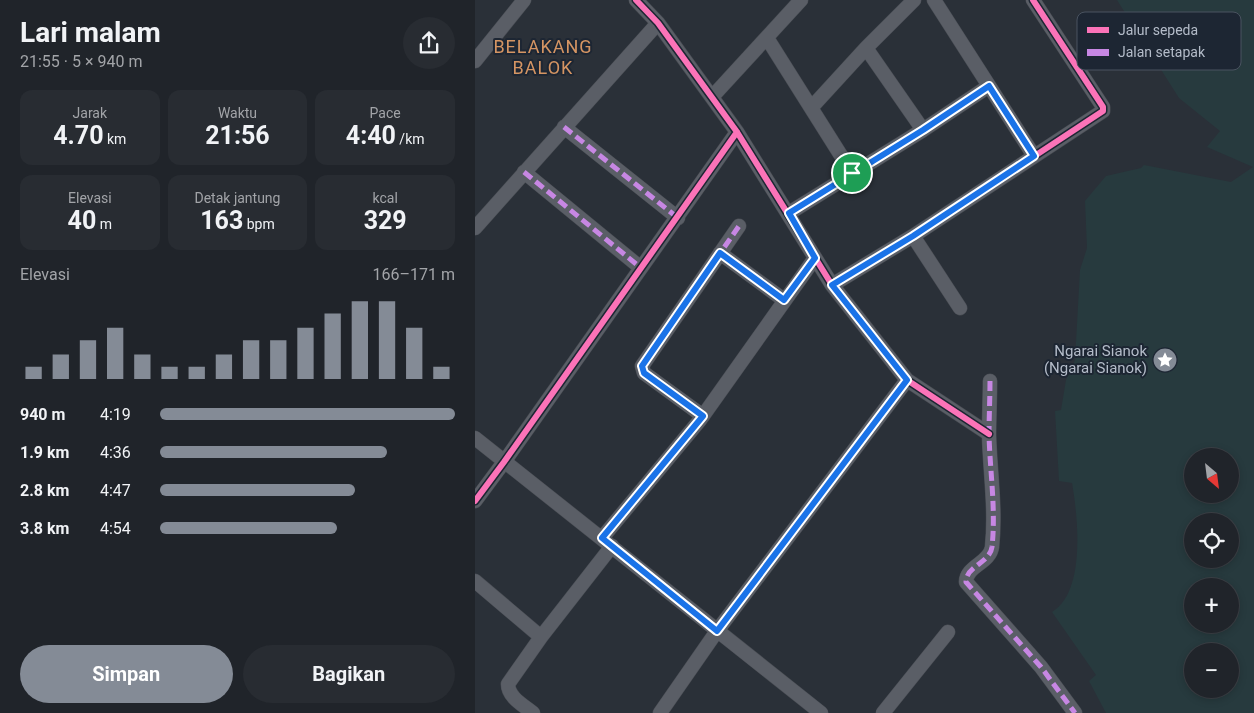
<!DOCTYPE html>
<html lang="id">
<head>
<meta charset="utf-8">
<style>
	:root { --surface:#20242a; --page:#282c32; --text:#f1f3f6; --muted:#a2a4a8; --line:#3d4147; --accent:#848b96 }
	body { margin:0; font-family:Roboto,sans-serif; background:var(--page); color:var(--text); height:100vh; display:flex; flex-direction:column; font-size:19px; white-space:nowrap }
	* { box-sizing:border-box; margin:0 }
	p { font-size:16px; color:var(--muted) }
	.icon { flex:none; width:28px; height:28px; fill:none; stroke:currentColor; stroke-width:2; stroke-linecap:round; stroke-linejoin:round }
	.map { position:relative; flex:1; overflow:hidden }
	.details { display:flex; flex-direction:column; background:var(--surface); width:475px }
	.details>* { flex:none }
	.needle { width:32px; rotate:152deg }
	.fabs { position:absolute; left:709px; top:448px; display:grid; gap:10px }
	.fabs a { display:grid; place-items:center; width:55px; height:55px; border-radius:50%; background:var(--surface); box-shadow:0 2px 8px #0003,0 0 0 1px var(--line); font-size:25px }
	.pin { position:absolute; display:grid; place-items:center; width:42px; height:42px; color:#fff; margin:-21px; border:2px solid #fff; border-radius:50%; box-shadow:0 1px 5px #0007 }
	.round { display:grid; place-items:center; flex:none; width:52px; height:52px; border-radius:26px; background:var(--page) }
	.overview { display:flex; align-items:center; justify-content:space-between; height:85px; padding:0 20px }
	h1 { font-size:28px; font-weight:700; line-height:38px }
	.stats { display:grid; grid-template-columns:repeat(3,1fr); gap:8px; height:85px; padding:5px 20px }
	.stats div { display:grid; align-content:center; border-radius:12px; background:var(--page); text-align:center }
	.stats b { font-size:25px; font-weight:700 }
	.stats small { font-size:14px; font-weight:400 }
	.stats p { font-size:14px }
	.chart { height:140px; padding:10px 20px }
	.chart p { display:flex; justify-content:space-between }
	.chart svg { width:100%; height:90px; margin-top:5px; stroke:var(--accent); stroke-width:6 }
	.cta { display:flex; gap:10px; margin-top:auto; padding:10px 20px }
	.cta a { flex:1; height:58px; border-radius:30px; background:var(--accent); color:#fff; font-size:20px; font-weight:700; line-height:58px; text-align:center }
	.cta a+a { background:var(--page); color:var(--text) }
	ul { padding:0 20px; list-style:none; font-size:16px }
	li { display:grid; grid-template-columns:80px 60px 1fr; align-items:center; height:38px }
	li i { height:12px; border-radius:6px; background:var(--accent) }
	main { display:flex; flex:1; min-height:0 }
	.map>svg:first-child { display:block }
	.green { fill:#273a3e; fill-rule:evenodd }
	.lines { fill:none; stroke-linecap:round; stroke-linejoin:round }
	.minor-casing { stroke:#484c53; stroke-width:15 }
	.minor { stroke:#5a5e66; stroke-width:14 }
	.quiet { stroke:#c787e3; stroke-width:5; stroke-dasharray:10 5; stroke-linecap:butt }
	.cycleway-casing { stroke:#1d2633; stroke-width:9 }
	.cycleway { stroke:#fb73b8; stroke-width:6 }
	.route-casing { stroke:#fff; stroke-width:10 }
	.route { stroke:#1a73e8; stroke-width:6 }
	.labels { text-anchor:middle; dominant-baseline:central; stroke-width:4; stroke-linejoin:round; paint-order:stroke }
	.poi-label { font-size:15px; fill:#b4bcc9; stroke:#1d2633; text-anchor:end }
	.quarter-label { font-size:18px; letter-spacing:1px; fill:#d59563; stroke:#1d2633 }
	.key { fill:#1d2633; stroke:#4a5360; stroke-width:1 }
	.key-label { font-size:14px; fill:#b4bcc9 }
</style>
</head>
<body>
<main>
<section class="details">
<div class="overview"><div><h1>Lari malam</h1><p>21:55 · 5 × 940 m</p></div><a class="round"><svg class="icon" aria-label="share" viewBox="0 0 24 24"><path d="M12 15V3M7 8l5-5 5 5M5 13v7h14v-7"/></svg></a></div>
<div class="stats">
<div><p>Jarak</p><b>4.70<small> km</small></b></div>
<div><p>Waktu</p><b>21:56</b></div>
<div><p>Pace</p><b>4:40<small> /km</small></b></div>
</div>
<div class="stats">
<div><p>Elevasi</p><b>40<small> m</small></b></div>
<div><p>Detak jantung</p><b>163<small> bpm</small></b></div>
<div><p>kcal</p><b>329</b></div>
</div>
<div class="chart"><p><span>Elevasi</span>166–171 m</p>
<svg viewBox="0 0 160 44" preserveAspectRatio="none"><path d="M5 44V38M15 44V32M25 44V25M35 44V19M45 44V32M55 44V38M65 44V38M75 44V32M85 44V25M95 44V25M105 44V19M115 44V12M125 44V6M135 44V6M145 44V19M155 44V38"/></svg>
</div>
<ul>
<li><b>940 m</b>4:19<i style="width:100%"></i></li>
<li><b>1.9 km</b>4:36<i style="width:77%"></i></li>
<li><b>2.8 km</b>4:47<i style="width:66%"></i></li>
<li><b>3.8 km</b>4:54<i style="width:60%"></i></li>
</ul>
<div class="cta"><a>Simpan</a><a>Bagikan</a></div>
</section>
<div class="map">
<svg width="779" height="713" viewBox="0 0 779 713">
	<rect width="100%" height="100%" fill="#2a3038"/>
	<path class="green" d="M 642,0 L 779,0 L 779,713 L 631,713 L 614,681 L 621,675 L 577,612 C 611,592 603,517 597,483 L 584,481 L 580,411 L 586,410 L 591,380 L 600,360 L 605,270 L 612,248 L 610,201 L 631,176 L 666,168 L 669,165 L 756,182 L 778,167 L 732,147 L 745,131 L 704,98 ZM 755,456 L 755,494 L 718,494 L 718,456 ZM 755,521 L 755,559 L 718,559 L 718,521 ZM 718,586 L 755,586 L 755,624 L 718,624 ZM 718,651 L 755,651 L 755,689 L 718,689 Z"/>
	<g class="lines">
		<defs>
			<path id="minor" d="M 161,0 L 183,23 L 262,132 L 357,285 L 432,380 L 514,434
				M 459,0 L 559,156
				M 292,38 L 377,173
				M 391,48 L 448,130
				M 0,61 L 49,0
				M 237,97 L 326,0
				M 336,108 L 391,48 L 439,0
				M 89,127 L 203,218
				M 49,172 L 166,268
				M 314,213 L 448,130 L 514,86
				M 0,228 L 183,23
				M 438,236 L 485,308
				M 245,253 L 309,300
				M 357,285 L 438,236 L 628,111 L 628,107 L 558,0
				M 515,381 C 515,399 514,417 514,435 C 515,472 521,509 517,547 C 515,563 491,566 491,582 L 566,667 L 600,713
				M 228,416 L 169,373 L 167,366 L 264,226
				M 0,438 L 346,713
				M 0,501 L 29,462 L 262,132
				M 127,538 L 225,420 L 340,258
				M 0,581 L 66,637
				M 58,713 C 48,705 33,697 33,684 L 66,637 L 137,546
				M 185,713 L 242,631 L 432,380
				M 408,713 L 473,632"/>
		</defs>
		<use href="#minor" class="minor-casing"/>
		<use href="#minor" class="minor"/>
		<path class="quiet" d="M 89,127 L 203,218
			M 49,172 L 166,268
			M 245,253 L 309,300
			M 515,381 C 515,399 514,417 514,435 C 515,472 521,509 517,547 C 515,563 491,566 491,582 L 566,667 L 600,713
			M 228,416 L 169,373 L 167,366 L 264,226"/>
		<defs>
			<path id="cycleway" d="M 161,0 L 183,23 L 262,132 L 357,285 L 432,380 L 514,434
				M 357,285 L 438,236 L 628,111 L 628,107 L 558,0
				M 0,501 L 29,462 L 262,132"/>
		</defs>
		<use href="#cycleway" class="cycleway-casing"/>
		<use href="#cycleway" class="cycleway"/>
	</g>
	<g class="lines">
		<defs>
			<path id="route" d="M 514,86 L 559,156 L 438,236 L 357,285 L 432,380 L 242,631 L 127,538 L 228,416 L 169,373 L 167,366 L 245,253 L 309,300 L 340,258 L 314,213 L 448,130 Z"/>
		</defs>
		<use href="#route" class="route-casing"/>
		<use href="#route" class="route"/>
	</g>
	<defs>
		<symbol id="sight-disc" viewBox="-11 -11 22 22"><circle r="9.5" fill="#848b96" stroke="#1d2633"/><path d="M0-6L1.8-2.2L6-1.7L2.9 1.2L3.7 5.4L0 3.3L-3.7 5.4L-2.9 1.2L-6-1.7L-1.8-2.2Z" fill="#fff"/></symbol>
	</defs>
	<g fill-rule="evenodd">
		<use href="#sight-disc" x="676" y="346" width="28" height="28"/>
	</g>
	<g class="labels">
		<g class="poi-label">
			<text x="672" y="351">Ngarai Sianok<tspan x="672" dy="17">(Ngarai Sianok)</tspan></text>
		</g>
		<g class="quarter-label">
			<text x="68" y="46">BELAKANG<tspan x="68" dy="21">BALOK</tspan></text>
		</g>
	</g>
	<rect x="602" y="12" width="164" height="58" rx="8" class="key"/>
	<rect x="612" y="27" width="22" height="6" fill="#fb73b8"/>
	<rect x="612" y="49" width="22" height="7" fill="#c787e3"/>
	<g class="key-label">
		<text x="643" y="35">Jalur sepeda</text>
		<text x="643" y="57">Jalan setapak</text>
	</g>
</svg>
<div class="fabs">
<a><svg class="needle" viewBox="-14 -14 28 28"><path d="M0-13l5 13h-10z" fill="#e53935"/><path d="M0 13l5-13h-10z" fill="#a2a4a8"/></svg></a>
<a><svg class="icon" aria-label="locate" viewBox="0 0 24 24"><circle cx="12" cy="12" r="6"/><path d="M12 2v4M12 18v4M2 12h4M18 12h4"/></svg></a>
<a>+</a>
<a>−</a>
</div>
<div class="pin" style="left:377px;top:173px;background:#1e9e55"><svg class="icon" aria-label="arrive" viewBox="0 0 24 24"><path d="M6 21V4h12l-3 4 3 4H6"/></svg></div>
</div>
</main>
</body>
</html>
